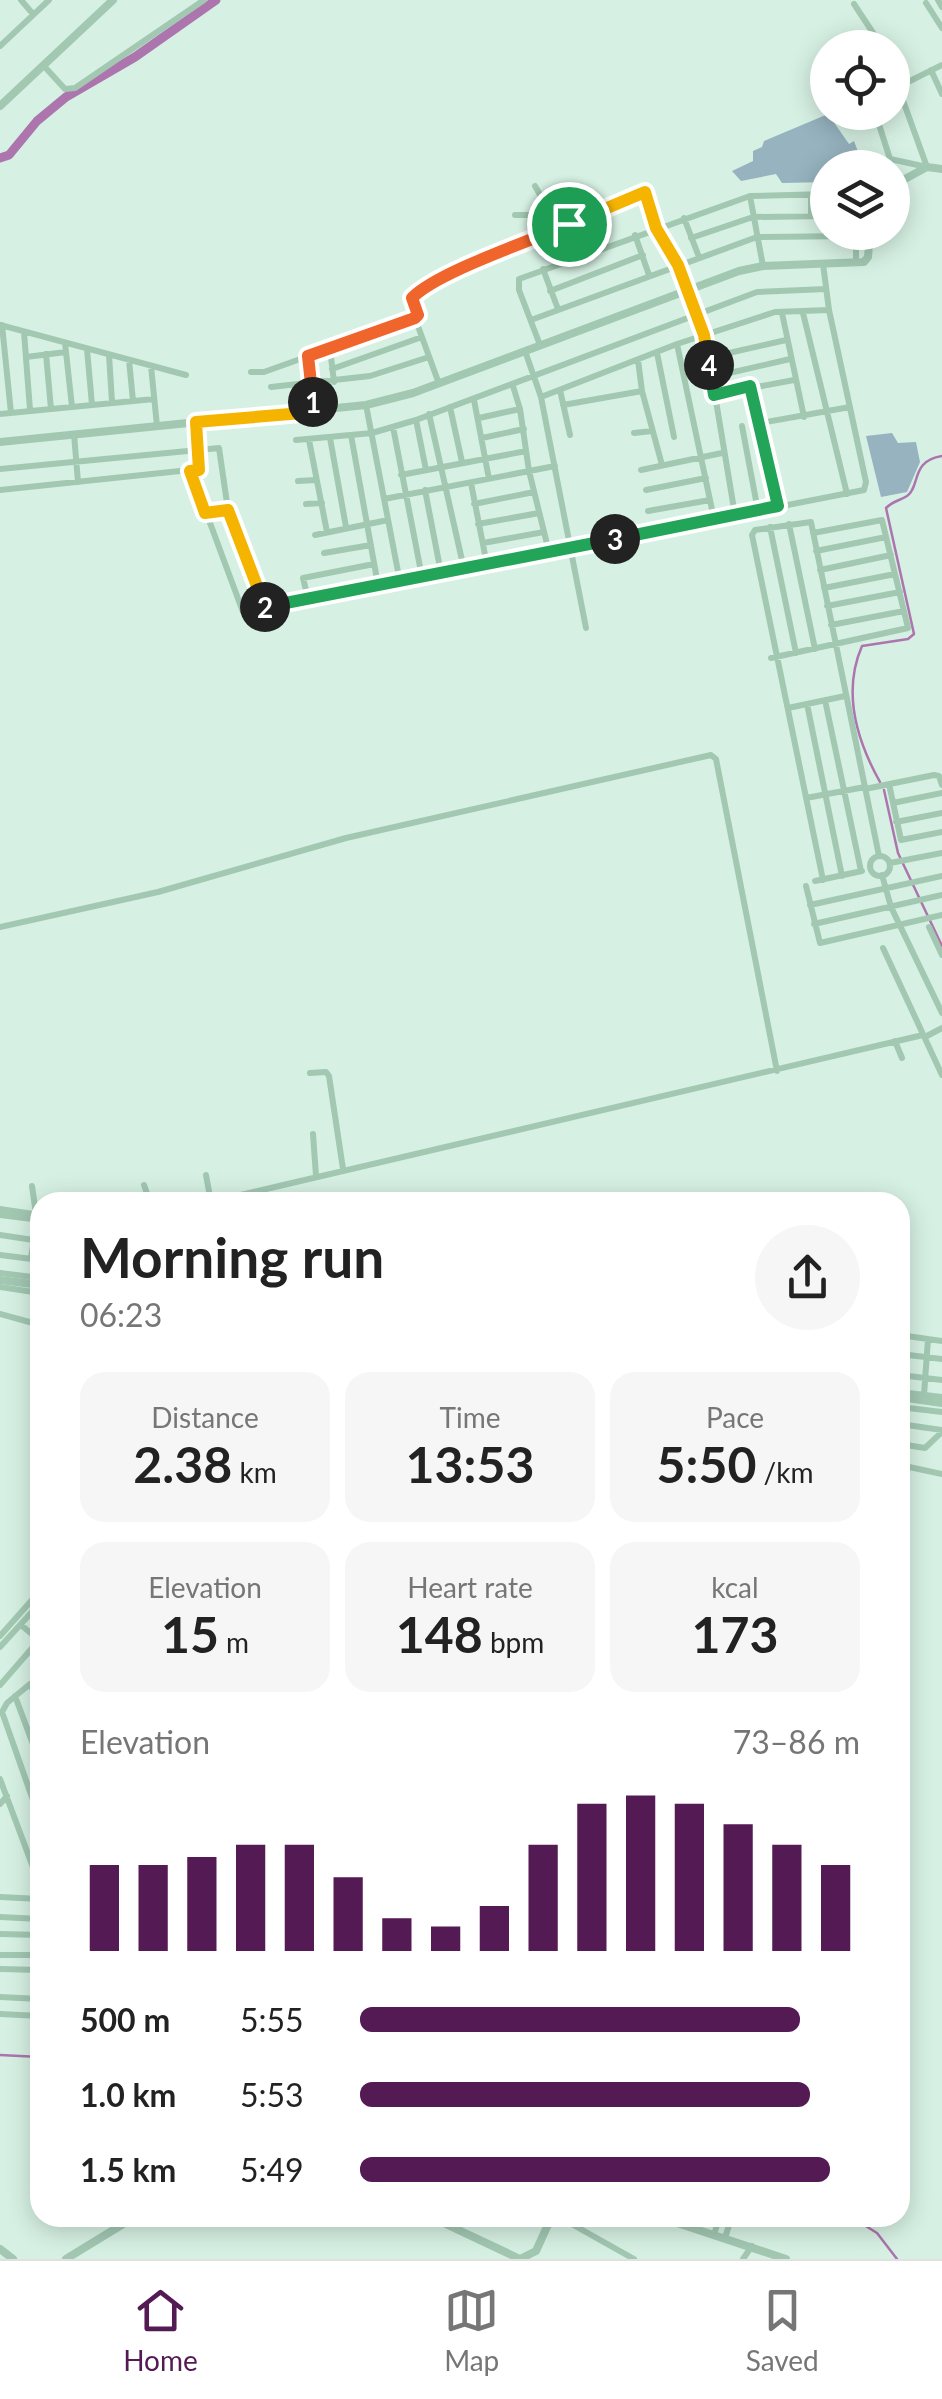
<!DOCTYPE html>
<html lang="en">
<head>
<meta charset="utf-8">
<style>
	:root { --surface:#fff; --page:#f6f6f6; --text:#222; --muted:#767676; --line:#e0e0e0; --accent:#541a53 }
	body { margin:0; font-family:Lato,sans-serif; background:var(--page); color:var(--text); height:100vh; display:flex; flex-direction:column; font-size:38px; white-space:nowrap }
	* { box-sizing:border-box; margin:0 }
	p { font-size:32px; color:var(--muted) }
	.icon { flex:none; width:55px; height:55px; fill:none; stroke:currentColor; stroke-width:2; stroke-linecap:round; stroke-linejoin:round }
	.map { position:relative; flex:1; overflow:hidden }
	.sheet { position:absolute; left:30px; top:1192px; width:880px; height:1035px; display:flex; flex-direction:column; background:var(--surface); border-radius:30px; box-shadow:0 5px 25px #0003 }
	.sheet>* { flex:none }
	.fabs { position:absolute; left:810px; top:30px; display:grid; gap:20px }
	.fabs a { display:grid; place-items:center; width:100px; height:100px; border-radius:50%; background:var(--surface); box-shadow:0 5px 25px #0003; font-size:50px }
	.pin { position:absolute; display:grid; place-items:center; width:85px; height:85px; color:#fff; margin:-42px; border:5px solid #fff; border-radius:50%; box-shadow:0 2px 10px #0007 }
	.km { position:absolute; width:50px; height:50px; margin:-25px; border-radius:50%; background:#222; color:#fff; font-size:28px; line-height:50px; text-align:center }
	.round { display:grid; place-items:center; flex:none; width:105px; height:105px; border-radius:52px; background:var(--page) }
	.overview { display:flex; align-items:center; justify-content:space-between; height:170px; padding:0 50px }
	h1 { font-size:55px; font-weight:700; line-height:75px }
	.metrics { display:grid; grid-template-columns:repeat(3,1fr); gap:15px; height:170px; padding:10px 50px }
	.metrics div { display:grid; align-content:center; border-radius:25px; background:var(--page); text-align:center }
	.metrics b { font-size:50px; font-weight:700 }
	.metrics small { font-size:28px; font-weight:400 }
	.metrics p { font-size:28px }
	.chart { height:280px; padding:20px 50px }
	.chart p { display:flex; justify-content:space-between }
	.chart svg { width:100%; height:180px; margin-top:10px; stroke:var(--accent); stroke-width:6 }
	ul { padding:0 50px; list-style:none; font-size:32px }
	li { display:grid; grid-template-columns:160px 120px 1fr; align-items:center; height:75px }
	li i { height:25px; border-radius:12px; background:var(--accent) }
	.menu { display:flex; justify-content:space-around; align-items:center; height:140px; border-top:2px solid var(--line); background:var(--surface); font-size:28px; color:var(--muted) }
	.menu a { display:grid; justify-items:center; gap:5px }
	.menu .on { color:var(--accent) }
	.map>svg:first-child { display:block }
	.green { fill:#96b3bf }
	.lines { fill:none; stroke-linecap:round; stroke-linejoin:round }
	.stream { stroke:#ad75ad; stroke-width:2.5 }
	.river { stroke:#ad75ad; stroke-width:9 }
	.minor { stroke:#a2c8b2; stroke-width:6 }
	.tertiary { stroke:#a2c8b2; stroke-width:8 }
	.split-1-casing { stroke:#fff; stroke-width:20 }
	.split-2-casing { stroke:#fff; stroke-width:20 }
	.split-3-casing { stroke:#fff; stroke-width:20 }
	.split-4-casing { stroke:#fff; stroke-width:20 }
	.split-5-casing { stroke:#fff; stroke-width:20 }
	.split-1 { stroke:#f0652b; stroke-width:12 }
	.split-2 { stroke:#f5b400; stroke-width:12 }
	.split-3 { stroke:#22a559; stroke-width:12 }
	.split-4 { stroke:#22a559; stroke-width:12 }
	.split-5 { stroke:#f5b400; stroke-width:12 }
</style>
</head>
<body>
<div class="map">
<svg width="942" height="2259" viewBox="0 0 942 2259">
	<rect width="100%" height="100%" fill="#d6f1e3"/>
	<path class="green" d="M 828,114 L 849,144 L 854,141 L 860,157 L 850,167 L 828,168 L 827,182 L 782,183 L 776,174 L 741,181 L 732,171 L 753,161 L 753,151 L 762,147 L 764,141 Z
		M 892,433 L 898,443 L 916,442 L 920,462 L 907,492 L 881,497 L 866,436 Z"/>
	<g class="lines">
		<path class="stream" d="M 880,782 C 857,741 842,692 862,646 L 908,639 L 914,634 L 886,508 C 893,501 899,501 907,496 C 921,486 910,461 942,456
			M 884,790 L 898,853 L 942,946
			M 0,2055 L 40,2057
			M 853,2218 L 877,2233 L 897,2259"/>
		<path class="river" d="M 0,158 L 9,155 L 37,121 L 66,97 L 135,57 L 216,0"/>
		<path class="minor" d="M 21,0 L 33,14
			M 938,0 L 942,7
			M 926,3 L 942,28
			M 854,4 L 883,48
			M 0,46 L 49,0
			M 892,61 L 906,82
			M 43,65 L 65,89 L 75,88 L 204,0
			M 931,70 L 942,94
			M 822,86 L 828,96
			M 875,112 L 890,159
			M 885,168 L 890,159 L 927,167 L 901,95 L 902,85 L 942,65
			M 535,186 L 551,214
			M 750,196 L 763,266
			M 828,207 L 828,231
			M 515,215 L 567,215 L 569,225 L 645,192 L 656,228 L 678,265 L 705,335 L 735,515
			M 811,216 L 811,195
			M 684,218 L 699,257
			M 856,234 L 856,262
			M 635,235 L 649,275
			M 691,238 L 753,217 L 827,216
			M 543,269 L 558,309
			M 550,291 L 643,255
			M 782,313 L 804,417
			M 803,313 L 847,494
			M 415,318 L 418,315 L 412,299 C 437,272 531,241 569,225
			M 531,320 L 757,237 L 856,236
			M 0,325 L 186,375
			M 2,325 L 11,413
			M 24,332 L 30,410
			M 65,343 L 72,407
			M 677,344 L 714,519
			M 540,345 L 519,290 L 519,279 L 750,196 L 828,194
			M 87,349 L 92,405
			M 330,349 L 334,382
			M 525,351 L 541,397 L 586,628
			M 657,353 L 674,437
			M 46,354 L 51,409
			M 109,355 L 112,402
			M 308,356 L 314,410
			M 26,357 L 66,352
			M 707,358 L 786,340
			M 129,360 L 133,401
			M 638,360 L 642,391 L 662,465
			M 151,366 L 157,426
			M 332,369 L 422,337
			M 251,372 L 264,372 L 415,318 L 438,381
			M 712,377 L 790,359
			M 513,386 L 520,409 L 529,471 L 549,552
			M 750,386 L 778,507
			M 271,387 L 370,376 L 429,357
			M 560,390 L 570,435
			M 714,395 L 794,380
			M 541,397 L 677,344 L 775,312 L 829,310
			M 474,400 L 489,479
			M 366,405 L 400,582
			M 563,405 L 642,391
			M 450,407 L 462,462
			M 0,414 L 154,399
			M 429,414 L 464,569
			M 479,418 L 520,409
			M 416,420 L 426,470
			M 196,422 L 203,504 L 243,612 L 864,490 L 866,482 L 829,310 L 823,264
			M 761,423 L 850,407
			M 742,426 L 758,511
			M 393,427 L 422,577
			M 634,433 L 652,431
			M 74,434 L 78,482
			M 351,435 L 378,585
			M 330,438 L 346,527
			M 482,438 L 524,429
			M 296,440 L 372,433 L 416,420 L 757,292 L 826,289
			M 309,440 L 327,532
			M 0,469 L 219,448 L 228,510 L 264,607
			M 641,470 L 722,453
			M 190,471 L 201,503
			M 401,475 L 526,451
			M 298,481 L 316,480
			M 471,483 L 487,565
			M 0,490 L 199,469
			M 425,490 L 441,573
			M 646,490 L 706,478
			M 384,499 L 555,466
			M 306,504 L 322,503
			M 474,504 L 534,492
			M 648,511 L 710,500
			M 205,513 L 228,510
			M 478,524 L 539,513
			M 789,524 L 815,649
			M 770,527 L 796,653
			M 315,535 L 388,520
			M 483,543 L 544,532
			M 816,551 L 886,537
			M 324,553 L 371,545
			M 820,570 L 891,555
			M 824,588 L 895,574
			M 308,598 L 303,578 L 374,564
			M 827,606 L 900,592
			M 831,625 L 904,611
			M 771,658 L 908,628 L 882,520 L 813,533
			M 825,700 L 861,871
			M 807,704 L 842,876
			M 788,708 L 845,696
			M 889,784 L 901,840 L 942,832
			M 865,789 L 934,775 L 939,776 L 942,785
			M 806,798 L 865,787
			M 893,803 L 942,793
			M 896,822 L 942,813
			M870 866a10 10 0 1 1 20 0a10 10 0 1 1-20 0Z
			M 890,863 L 942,853
			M 882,875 L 891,907 L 942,1013
			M 823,880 L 752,535 L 755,530 L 811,522 L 879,856
			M 815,881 L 862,871
			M 806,886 L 820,943 L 942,915
			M 810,905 L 942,876
			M 814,924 L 942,895
			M 0,927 L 158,892 L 346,838 L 711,755 L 716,759 L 777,1071
			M 929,927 L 942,955
			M 883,948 L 942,1075
			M 925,1037 L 942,1028
			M 895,1041 L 902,1058
			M 310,1073 L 326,1072 L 329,1076 L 343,1169
			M 313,1134 L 316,1176
			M 206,1175 L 211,1202
			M 144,1185 L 150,1202
			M 32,1186 L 36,1214
			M 211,1202 L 923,1035
			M 0,1209 L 40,1215
			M 0,1215 L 40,1220
			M 0,1235 L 40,1241
			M 0,1255 L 40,1260
			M 31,1258 L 37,1220
			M 0,1273 L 40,1278
			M 0,1287 L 40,1293
			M 0,1314 L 40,1325
			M 900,1335 L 942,1341
			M 900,1354 L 942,1359
			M 900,1375 L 942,1380
			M 900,1392 L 942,1397
			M 924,1395 L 928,1339
			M 900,1407 L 942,1412
			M 900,1424 L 942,1430
			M 900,1444 L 925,1448 L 942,1432
			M 900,1465 L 942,1474
			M 21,1625 L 39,1640
			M 0,1636 L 40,1591
			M 0,1647 L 40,1603
			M 0,1685 L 40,1639
			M 15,1696 L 40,1763
			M 40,1703 L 30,1684 L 7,1703 L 2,1712 L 40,1820
			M 0,1779 L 40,1886
			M 0,1804 L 7,1796
			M 0,1897 L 40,1899
			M 0,1917 L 40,1919
			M 0,1934 L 40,1935
			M 0,1955 L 40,1955
			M 0,1969 L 40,1970
			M 0,1997 L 40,1999
			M 0,2014 L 40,2016
			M 561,2218 L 634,2259
			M 714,2235 L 719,2218
			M 725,2238 L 730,2222
			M 743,2259 L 752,2246"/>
		<path class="tertiary" d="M 0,106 L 113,0
			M 892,186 L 927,167 L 942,169
			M 0,442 L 366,405 L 413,393 L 739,271 L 763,266 L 864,262 L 868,257 L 870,232
			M 0,1280 L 40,1285
			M 900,1397 L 942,1403
			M 433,2218 L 520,2259 L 536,2251 L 551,2218
			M 662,2218 L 786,2259
			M 0,2249 L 13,2259
			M 66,2259 L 133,2218"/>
	</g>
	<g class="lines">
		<defs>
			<path id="split-1" d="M 313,402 L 308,356 L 415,318 L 418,315 L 412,298 C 437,272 531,241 569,224"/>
			<path id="split-2" d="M 265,607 L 228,510 L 205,513 L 190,471 L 199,470 L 196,422 L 314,412 L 313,402"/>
			<path id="split-3" d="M 265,607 L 615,539"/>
			<path id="split-4" d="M 615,539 L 778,506 L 750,386 L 714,395 L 709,365"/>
			<path id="split-5" d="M 569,224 L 645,192 L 656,228 L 678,265 L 704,335 L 709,365"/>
		</defs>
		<use href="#split-1" class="split-1-casing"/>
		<use href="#split-2" class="split-2-casing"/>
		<use href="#split-3" class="split-3-casing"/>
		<use href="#split-4" class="split-4-casing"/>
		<use href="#split-5" class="split-5-casing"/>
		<use href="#split-1" class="split-1"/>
		<use href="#split-2" class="split-2"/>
		<use href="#split-3" class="split-3"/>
		<use href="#split-4" class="split-4"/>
		<use href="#split-5" class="split-5"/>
	</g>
</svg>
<div class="fabs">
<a><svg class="icon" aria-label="locate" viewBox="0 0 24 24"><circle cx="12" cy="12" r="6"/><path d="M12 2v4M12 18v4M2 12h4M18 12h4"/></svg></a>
<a><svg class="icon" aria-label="layers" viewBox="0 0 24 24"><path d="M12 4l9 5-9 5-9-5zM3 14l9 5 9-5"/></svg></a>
</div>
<div class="pin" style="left:569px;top:224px;background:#1e9e55"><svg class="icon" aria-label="arrive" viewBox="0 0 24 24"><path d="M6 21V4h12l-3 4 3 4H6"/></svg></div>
<b class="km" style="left:313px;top:402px">1</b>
<b class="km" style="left:265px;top:607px">2</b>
<b class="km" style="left:615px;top:539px">3</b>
<b class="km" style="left:709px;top:365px">4</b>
<section class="sheet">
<div class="overview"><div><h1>Morning run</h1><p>06:23</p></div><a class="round"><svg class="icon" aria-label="share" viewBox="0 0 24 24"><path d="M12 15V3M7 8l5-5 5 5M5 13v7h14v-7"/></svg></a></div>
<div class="metrics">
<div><p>Distance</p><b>2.38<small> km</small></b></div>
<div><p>Time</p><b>13:53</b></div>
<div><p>Pace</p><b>5:50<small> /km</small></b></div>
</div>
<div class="metrics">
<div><p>Elevation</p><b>15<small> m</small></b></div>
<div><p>Heart rate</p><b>148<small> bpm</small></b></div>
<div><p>kcal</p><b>173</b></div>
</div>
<div class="chart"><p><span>Elevation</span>73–86 m</p>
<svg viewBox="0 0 160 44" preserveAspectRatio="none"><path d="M5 44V23M15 44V23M25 44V21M35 44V18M45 44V18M55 44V26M65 44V36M75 44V38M85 44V33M95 44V18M105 44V8M115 44V6M125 44V8M135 44V13M145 44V18M155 44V23"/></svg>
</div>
<ul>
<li><b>500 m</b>5:55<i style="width:88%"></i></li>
<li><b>1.0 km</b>5:53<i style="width:90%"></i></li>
<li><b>1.5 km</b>5:49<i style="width:94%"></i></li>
</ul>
</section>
</div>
<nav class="menu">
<a class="on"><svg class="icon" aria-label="home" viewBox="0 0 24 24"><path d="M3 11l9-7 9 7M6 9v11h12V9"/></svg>Home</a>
<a><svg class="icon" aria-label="map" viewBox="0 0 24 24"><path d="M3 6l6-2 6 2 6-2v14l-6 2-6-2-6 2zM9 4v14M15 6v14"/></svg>Map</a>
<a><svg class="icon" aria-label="saved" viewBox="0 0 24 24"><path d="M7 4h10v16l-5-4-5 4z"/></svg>Saved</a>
</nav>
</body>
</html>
